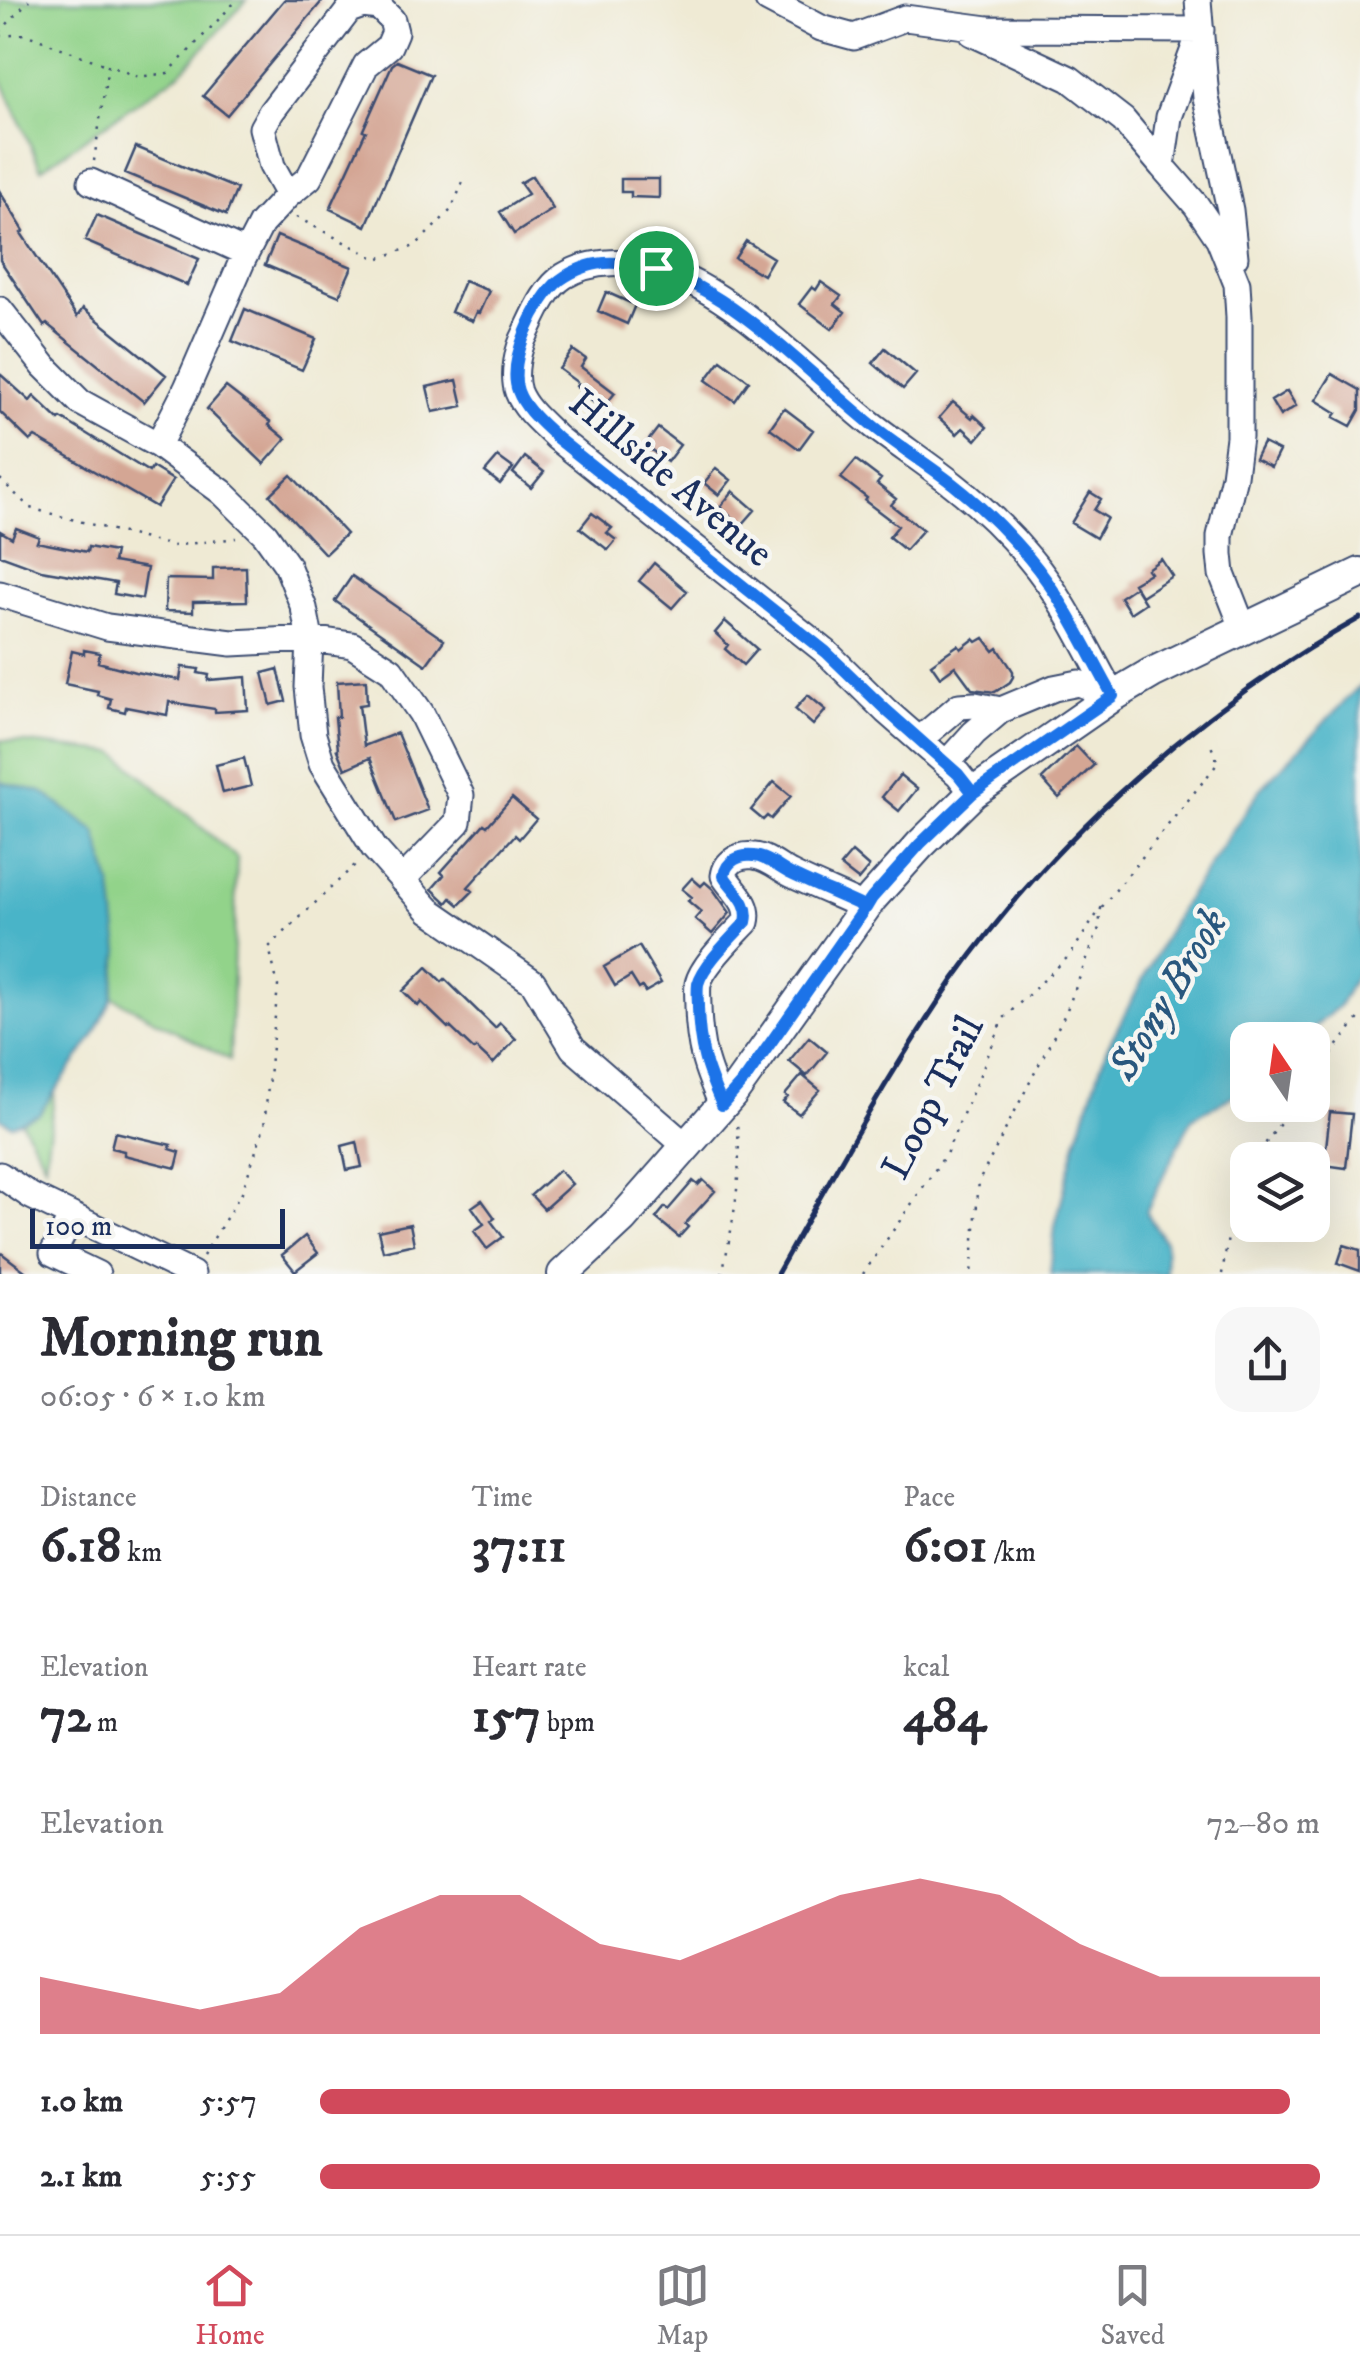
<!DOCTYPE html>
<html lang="en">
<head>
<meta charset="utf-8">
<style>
	:root { --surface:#fff; --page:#f7f7f7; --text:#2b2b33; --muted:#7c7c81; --line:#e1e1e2; --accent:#d1495b }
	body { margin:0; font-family:"IM FELL DW Pica",serif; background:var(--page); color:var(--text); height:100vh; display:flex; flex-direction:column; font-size:38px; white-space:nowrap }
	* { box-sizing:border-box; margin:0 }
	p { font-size:32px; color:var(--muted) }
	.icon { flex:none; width:55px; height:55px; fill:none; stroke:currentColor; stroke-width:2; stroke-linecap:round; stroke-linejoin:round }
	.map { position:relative; height:1274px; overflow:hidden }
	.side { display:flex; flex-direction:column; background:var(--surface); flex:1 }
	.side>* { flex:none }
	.needle { width:65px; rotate:347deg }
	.buttons { position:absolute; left:1230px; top:1022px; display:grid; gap:20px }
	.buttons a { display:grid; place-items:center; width:100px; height:100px; border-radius:20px; background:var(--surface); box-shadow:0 10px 40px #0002; font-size:50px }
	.scale { position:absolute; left:30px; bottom:25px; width:255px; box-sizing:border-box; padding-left:10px; border:5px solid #1b2f5e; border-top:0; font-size:28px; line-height:35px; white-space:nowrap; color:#1b2f5e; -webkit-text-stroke:8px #f6f6f2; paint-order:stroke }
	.pin { position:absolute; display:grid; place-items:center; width:85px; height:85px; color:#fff; margin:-42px; border:5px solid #fff; border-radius:50%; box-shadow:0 2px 10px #0007 }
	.round { display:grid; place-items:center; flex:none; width:105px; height:105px; border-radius:30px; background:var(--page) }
	.summary { display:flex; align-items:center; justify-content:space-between; height:170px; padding:0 40px }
	h1 { font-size:55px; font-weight:700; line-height:75px }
	.figures { display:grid; grid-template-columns:repeat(3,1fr); gap:15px; height:170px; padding:10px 40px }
	.figures div { display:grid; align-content:center }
	.figures b { font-size:50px; font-weight:700 }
	.figures small { font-size:28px; font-weight:400 }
	.figures p { font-size:28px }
	.chart { height:280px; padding:20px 40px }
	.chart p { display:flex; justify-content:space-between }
	.chart svg { width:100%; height:180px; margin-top:10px; fill:var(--accent); opacity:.7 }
	ul { padding:0 40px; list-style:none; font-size:32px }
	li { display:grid; grid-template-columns:160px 120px 1fr; align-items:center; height:75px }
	li i { height:25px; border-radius:12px; background:var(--accent) }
	.dock { display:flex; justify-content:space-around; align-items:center; height:140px; border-top:2px solid var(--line); background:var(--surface); font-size:28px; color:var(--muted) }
	.dock a { display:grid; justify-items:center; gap:5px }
	.dock .current { color:var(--accent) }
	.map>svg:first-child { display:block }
	.green { fill:#92d38a; stroke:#568174; stroke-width:2.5 }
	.water { fill:#4ab4c8; stroke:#327293; stroke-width:2.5 }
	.building { fill:#d4a694 }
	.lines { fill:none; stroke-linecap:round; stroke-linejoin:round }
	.minor-casing { stroke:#3b4b70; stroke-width:29 }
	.major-casing { stroke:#3b4b70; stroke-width:34 }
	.path { stroke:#3b4b70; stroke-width:2.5; stroke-dasharray:2.5 8; stroke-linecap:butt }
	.minor { stroke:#fff; stroke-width:25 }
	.major { stroke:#fff; stroke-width:30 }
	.rail { stroke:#1b2f5e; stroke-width:5 }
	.route-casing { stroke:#fff; stroke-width:20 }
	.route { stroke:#1a73e8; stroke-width:12 }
	.labels { text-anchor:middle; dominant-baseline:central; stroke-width:9; stroke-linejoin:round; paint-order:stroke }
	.street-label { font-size:40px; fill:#1b2f5e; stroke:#f6f6f2 }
	.water-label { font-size:42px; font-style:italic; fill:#29577e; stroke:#f6f6f2 }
</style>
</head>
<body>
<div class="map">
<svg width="1360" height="1274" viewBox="0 0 1360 1274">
	<rect width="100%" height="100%" fill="#f6f6f2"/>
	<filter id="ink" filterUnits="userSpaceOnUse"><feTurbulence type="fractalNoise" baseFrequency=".01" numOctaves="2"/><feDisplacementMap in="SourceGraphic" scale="20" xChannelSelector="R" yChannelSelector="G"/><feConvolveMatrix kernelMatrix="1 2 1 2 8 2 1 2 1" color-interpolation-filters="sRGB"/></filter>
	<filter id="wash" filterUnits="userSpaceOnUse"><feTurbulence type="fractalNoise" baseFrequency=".0048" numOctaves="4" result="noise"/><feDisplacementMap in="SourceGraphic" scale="40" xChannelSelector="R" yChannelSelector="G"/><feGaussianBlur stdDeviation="2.25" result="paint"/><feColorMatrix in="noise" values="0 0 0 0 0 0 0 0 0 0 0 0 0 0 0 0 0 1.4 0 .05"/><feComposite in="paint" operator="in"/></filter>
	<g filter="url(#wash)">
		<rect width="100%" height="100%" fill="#efead4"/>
		<path class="green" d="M 0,0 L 247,0 L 181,72 L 41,169 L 0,77 Z
			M 0,740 L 116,753 L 237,858 L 230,1060 L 71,975 L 45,1164 L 0,1083 Z"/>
		<path class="water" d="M 1360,685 L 1360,967 L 1340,1005 L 1300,1040 L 1248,1040 L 1247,1085 L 1238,1093 L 1192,1118 L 1146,1212 L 1165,1242 L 1166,1274 L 1050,1274 L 1055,1226 L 1076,1142 L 1106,1050 L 1179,910 L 1259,791 Z
			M 0,782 L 42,792 L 96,832 L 112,888 L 119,952 L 112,999 L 93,1037 L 39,1114 L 11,1125 L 0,1118 Z"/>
		<g id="blocks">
			<path class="building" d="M 284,0 L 323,0 L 227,115 L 203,96 Z
				M 397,61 L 431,75 L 366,226 L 330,209 L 366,131 L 363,130 L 392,65 Z
				M 136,147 L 237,189 L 226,215 L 125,173 Z
				M 532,176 L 553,209 L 514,234 L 500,212 L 528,194 L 520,183 Z
				M 621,179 L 659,179 L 659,198 L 631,197 L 631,192 L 621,192 Z
				M 0,192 L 24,231 L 21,233 L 77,317 L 83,308 L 166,375 L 144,402 L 47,324 L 44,326 L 0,260 Z
				M 97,215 L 199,259 L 187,285 L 85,241 Z
				M 277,236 L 352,267 L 339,296 L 265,265 Z
				M 746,241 L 773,258 L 763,275 L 735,258 Z
				M 464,281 L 489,291 L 479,313 L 476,312 L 472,321 L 451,312 Z
				M 821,282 L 841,296 L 835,304 L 845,312 L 832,329 L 799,304 L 812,287 L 816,290 Z
				M 606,292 L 635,305 L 627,324 L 598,311 Z
				M 245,309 L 316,339 L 302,370 L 232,341 Z
				M 885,348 L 916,374 L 903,389 L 873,363 Z
				M 573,350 L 586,359 L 581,367 L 615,393 L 602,409 L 580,392 L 581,390 L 576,386 L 578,383 L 559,369 Z
				M 721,360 L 749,381 L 735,401 L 706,380 Z
				M 0,374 L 30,401 L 34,396 L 59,420 L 61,418 L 149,472 L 152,467 L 173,480 L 156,507 L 35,437 L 30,441 L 0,412 Z
				M 1332,374 L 1360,390 L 1360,410 L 1351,426 L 1334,417 L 1337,413 L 1316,400 Z
				M 457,380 L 463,406 L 433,412 L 427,387 Z
				M 226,387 L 271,422 L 269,425 L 286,439 L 264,464 L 207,409 Z
				M 1287,391 L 1296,406 L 1280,416 L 1271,401 Z
				M 953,402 L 972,418 L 974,415 L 987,427 L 976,440 L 963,428 L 957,434 L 939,418 Z
				M 784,408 L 813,430 L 799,449 L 770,428 Z
				M 658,428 L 680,445 L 667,462 L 645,445 Z
				M 1263,443 L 1279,451 L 1271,467 L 1255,459 Z
				M 498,457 L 513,468 L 500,484 L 485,472 Z
				M 525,457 L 544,472 L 531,488 L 513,473 Z
				M 856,460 L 881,479 L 877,484 L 896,499 L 891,505 L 923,530 L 905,550 L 889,537 L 898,526 L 865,501 L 867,498 L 841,478 Z
				M 716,468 L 731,480 L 719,495 L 704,483 Z
				M 291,475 L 346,534 L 325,554 L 270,495 Z
				M 733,491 L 755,510 L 741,526 L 720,507 Z
				M 1090,492 L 1101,499 L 1094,510 L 1107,518 L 1096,538 L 1071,523 Z
				M 592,513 L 612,528 L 607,533 L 616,540 L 608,550 L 580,528 Z
				M 16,528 L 39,537 L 37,542 L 87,552 L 88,547 L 115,552 L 113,562 L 147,568 L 142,599 L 114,594 L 116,583 L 41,570 L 0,555 L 0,531 L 12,538 Z
				M 1161,559 L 1172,576 L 1141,596 L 1133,583 L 1150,573 L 1147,569 Z
				M 654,563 L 687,591 L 672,608 L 639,581 Z
				M 246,567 L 247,601 L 193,602 L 193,612 L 165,611 L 166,579 L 213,580 L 213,568 Z
				M 352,576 L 444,640 L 426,665 L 335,601 Z
				M 1135,587 L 1145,603 L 1130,613 L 1120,597 Z
				M 725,621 L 757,649 L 743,665 L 725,649 L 728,645 L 715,633 Z
				M 984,638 L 994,651 L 998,648 L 1013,671 L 1013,677 L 1010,682 L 995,692 L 972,689 L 955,666 L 940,677 L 931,664 L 958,645 L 961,649 L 974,639 L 977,642 Z
				M 84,650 L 100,653 L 98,662 L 135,672 L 180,680 L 182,667 L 199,669 L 198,673 L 209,675 L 208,680 L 246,677 L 248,710 L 215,712 L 215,709 L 169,702 L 167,715 L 126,707 L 125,712 L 109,708 L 111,699 L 97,695 L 98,691 L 65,684 L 72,651 L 84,654 Z
				M 278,669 L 286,701 L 271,705 L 263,673 Z
				M 366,680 L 367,704 L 359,705 L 364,746 L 397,733 L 428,810 L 396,822 L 370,758 L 345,769 L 337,750 L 338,750 L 335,717 L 339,717 L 337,682 Z
				M 808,695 L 826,710 L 813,725 L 795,709 Z
				M 1076,746 L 1094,765 L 1059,798 L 1042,779 Z
				M 244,758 L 251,786 L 223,793 L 216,765 Z
				M 900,775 L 917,789 L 899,811 L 882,797 Z
				M 774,782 L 791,796 L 771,819 L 767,816 L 763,820 L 751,810 Z
				M 512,798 L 536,819 L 519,839 L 515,835 L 468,887 L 473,891 L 459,905 L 451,898 L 447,903 L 432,889 L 444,875 L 441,872 L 484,824 L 487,826 Z
				M 852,852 L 869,867 L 858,880 L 840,866 Z
				M 692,878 L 701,886 L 705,882 L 713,889 L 730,913 L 712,934 L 695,919 L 701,912 L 688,901 L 692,897 L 682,889 Z
				M 639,946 L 661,983 L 645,992 L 642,987 L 639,989 L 631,976 L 615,986 L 604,967 Z
				M 427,967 L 442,982 L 445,979 L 495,1028 L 500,1023 L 516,1039 L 493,1064 L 476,1048 L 474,1050 L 450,1027 L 448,1028 L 421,1002 L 418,1006 L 403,991 Z
				M 809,1037 L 827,1052 L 807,1076 L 789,1061 Z
				M 802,1075 L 820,1090 L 799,1114 L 783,1102 L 788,1097 L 785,1095 Z
				M 1330,1112 L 1352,1114 L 1346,1168 L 1324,1165 Z
				M 115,1132 L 171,1145 L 170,1149 L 180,1152 L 176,1168 L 124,1155 L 124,1151 L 111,1148 Z
				M 357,1142 L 362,1167 L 347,1170 L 342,1146 Z
				M 559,1170 L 572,1184 L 544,1209 L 531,1195 Z
				M 703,1180 L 715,1191 L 685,1224 L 688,1227 L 679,1237 L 656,1218 L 665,1207 L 668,1210 L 693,1181 L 698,1185 Z
				M 482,1200 L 495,1218 L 491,1221 L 503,1237 L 487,1249 L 474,1231 L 484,1224 L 472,1207 Z
				M 410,1224 L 414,1244 L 383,1251 L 378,1231 Z
				M 305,1236 L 318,1253 L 295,1271 L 282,1255 Z
				M 1344,1245 L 1360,1250 L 1360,1271 L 1338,1263 Z
				M 0,1252 L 29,1274 L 0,1274 Z"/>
		</g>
	</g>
	<g filter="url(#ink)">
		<use href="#blocks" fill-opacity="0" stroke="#3b4b70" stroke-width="2.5"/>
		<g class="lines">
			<defs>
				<path id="minor" d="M 768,0 L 821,28 L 854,37 L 905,18 L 988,29 L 1201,30 L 1169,117 L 1162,166 L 1196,205 L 1219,239 L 1237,284 L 1239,317 L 1239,437 L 1234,476 L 1220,536 L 1220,554 L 1222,574 L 1240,620 L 1246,628
					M 1198,0 L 1206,98 L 1230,210 L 1235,257
					M 972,33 L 1070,79 L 1123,120 L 1162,166
					M 91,182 L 246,253
					M 0,310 L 44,366 L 80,402 L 158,445 L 222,492 L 265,534 L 287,565 L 304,608 L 310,639 L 308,687 L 313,735 L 322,764 L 374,848 L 429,910 L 533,982 L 573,1048 L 686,1146
					M 158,445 L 187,388 L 243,259 L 261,224 L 288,195 L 309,178 L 366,65 L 389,46 L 395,32 L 392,20 L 379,7 L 363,5 L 349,10 L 271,112 L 262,128 L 272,166 L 288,195
					M 0,594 L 107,627 L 232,643 L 310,639 L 352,645 L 391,670 L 421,713 L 461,795 L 458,822 L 402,880
					M 919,740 L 959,706 L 975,705 L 1001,710
					M 946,764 L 974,733 L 1001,710 L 1054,688 L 1079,683 L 1113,696
					M 973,793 L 958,774 L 886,711 L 826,652 L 557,438 C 543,424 525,410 518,392 C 512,375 518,348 526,333 C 535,314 545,288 564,276 C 592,259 630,260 660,269 C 736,292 812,377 874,426 C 900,446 928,464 954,485 C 981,506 1008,532 1030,559 C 1064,599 1087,650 1113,696
					M 722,1105 C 706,1068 699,1049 698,1007 C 698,1000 697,991 698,984 C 702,965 733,936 746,922 C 751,903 733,891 724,876 C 726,861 740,854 754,856 C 767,857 779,868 791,874 C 815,886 841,896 866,908
					M 0,1175 L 31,1196 L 192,1274
					M 72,1216 L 53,1253 L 97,1274"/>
				<path id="major" d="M 563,1274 L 622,1219 L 733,1093 L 872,898 L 920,845 L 973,793 L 1113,696 L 1152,673 L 1360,573"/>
			</defs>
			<use href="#minor" class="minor-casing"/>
			<use href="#major" class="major-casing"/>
			<path class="path" d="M 0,32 L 29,0
				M 0,36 L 25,34 L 106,65
				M 94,161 L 108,65 L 138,77 L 168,73 L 237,0
				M 296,217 L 377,259 L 415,246 L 451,210 L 463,182
				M 0,479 L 30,508 L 172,546 L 236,538
				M 1102,907 L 1218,763 L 1210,743
				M 1312,1079 L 1360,1017
				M 1253,1160 L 1294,1105
				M 203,1256 L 242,1192 L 264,1127 L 278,986 L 269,947 L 357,863
				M 722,1274 C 733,1225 743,1174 737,1124
				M 863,1274 L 946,1154 L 1004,1018 L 1070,955 L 1101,908 L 1099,928 L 1066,1012 L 979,1181 L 971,1274
				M 1222,1274 L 1237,1182 L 1248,1168"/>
			<use href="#minor" class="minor"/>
			<use href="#major" class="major"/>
			<path class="rail" d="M 777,1274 C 833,1174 888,1074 953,980 C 1058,833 1203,706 1360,618"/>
		</g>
	</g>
	<g class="lines" filter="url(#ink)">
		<defs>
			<path id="route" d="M 656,268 C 741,298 803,369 872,425 C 898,446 926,463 953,484 C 980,505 1007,532 1029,558 C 1064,599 1087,650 1113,696 L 973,793 L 920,844 L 872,898 L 746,1078 L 722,1105 C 706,1068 699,1049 698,1007 C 698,1000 697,991 698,984 C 703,965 732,937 746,922 C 751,902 733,891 724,876 C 726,861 740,854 754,856 C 767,857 779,868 791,874 C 815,886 841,896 866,908 L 872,898 L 920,844 L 973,793 L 958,774 L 886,710 L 826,652 L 557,438 C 543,424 525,410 518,391 C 507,361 536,299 560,280 C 568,274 579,269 588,266 C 609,259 635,265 656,268"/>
		</defs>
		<use href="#route" class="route-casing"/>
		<use href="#route" class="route"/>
	</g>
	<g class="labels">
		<g class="street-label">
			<text transform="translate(670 479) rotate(40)">Hillside Avenue</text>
			<text transform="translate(934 1098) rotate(-63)">Loop Trail</text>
		</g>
		<g class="water-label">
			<text transform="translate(1169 995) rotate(-59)">Stony Brook</text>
		</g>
	</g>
</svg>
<div class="buttons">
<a><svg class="needle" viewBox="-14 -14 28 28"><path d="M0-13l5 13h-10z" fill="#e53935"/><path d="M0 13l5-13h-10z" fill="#7c7c81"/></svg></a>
<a><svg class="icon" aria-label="layers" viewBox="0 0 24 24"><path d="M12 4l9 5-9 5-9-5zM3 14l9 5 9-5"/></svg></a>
</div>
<div class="scale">100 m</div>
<div class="pin" style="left:656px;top:268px;background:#1e9e55"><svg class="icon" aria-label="arrive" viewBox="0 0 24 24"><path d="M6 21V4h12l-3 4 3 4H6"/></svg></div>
</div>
<section class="side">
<div class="summary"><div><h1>Morning run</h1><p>06:05 · 6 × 1.0 km</p></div><a class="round"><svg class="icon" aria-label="share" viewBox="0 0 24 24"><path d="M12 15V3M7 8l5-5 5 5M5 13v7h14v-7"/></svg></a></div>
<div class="figures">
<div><p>Distance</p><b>6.18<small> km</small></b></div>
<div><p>Time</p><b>37:11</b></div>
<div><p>Pace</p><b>6:01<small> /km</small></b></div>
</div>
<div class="figures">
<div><p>Elevation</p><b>72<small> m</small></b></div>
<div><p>Heart rate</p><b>157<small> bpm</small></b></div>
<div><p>kcal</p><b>484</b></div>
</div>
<div class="chart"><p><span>Elevation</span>72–80 m</p>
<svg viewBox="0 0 160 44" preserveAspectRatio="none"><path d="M0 44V30L10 34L20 38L30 34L40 18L50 10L60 10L70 22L80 26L90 18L100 10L110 6L120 10L130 22L140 30L150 30L160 30V44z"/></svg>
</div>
<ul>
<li><b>1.0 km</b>5:57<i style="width:97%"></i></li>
<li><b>2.1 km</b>5:55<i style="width:100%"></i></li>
</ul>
</section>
<nav class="dock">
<a class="current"><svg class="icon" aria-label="home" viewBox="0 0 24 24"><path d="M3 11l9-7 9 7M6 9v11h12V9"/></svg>Home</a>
<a><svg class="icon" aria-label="map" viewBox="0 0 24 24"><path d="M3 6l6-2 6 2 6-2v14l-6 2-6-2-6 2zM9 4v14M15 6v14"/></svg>Map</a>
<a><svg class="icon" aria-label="saved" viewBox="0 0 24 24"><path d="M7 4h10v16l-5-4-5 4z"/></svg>Saved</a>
</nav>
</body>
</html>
